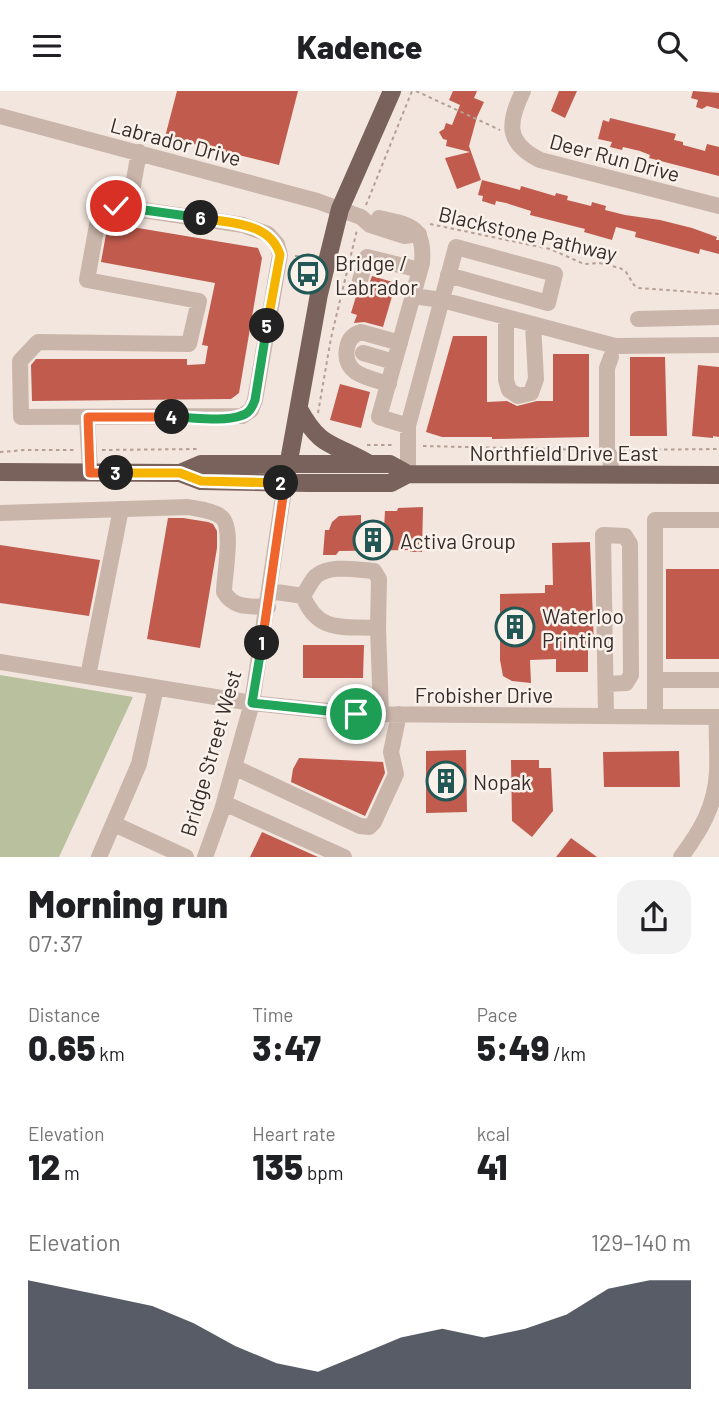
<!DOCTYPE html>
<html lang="en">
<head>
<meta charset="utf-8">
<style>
	:root { --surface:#fff; --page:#f2f2f2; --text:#202124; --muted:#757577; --accent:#111827 }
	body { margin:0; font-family:Barlow,sans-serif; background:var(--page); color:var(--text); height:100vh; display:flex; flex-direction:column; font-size:26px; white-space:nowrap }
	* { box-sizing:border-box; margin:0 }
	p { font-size:23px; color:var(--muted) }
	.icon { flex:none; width:38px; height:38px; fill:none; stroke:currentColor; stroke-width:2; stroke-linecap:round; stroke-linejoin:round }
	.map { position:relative; height:766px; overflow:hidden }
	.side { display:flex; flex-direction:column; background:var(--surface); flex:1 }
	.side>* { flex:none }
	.pin { position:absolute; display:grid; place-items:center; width:60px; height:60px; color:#fff; margin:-30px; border:4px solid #fff; border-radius:50%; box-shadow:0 2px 7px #0007 }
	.km { position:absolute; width:35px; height:35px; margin:-18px; border-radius:50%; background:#222; color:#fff; font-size:19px; line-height:35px; text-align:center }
	.round { display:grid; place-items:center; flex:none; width:74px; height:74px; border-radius:21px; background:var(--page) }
	.headline { display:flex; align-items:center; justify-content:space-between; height:119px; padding:0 28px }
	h1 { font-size:38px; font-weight:800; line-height:52px }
	.metrics { display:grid; grid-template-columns:repeat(3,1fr); gap:10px; height:119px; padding:7px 28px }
	.metrics div { display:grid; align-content:center }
	.metrics b { font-size:35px; font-weight:800 }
	.metrics small { font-size:19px; font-weight:400 }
	.metrics p { font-size:19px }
	.chart { height:196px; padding:14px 28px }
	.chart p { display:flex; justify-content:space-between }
	.chart svg { width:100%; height:126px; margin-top:7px; fill:var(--accent); opacity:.7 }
	header { display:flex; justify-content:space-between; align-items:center; height:91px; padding:0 28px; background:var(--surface); font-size:32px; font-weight:800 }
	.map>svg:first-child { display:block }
	.green { fill:#b9c09e }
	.building { fill:#c15b4d }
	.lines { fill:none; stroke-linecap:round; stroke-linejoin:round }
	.path { stroke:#b59f94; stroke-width:2; stroke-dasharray:3.5 3.5; stroke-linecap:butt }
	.minor { stroke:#c9b5aa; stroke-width:16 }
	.major { stroke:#78625b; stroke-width:18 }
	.split-1-casing { stroke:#fff; stroke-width:14 }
	.split-2-casing { stroke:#fff; stroke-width:14 }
	.split-3-casing { stroke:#fff; stroke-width:14 }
	.split-4-casing { stroke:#fff; stroke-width:14 }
	.split-5-casing { stroke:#fff; stroke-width:14 }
	.split-6-casing { stroke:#fff; stroke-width:14 }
	.split-7-casing { stroke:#fff; stroke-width:14 }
	.split-1 { stroke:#22a559; stroke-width:9 }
	.split-2 { stroke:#f0652b; stroke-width:9 }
	.split-3 { stroke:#f5b400; stroke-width:9 }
	.split-4 { stroke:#f0652b; stroke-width:9 }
	.split-5 { stroke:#22a559; stroke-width:9 }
	.split-6 { stroke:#f5b400; stroke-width:9 }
	.split-7 { stroke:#22a559; stroke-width:9 }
	.labels { text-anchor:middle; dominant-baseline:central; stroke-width:5; stroke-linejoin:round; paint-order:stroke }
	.street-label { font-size:21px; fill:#372c29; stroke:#f9f1ea }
	.poi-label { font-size:21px; fill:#372c29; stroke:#f9f1ea; text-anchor:start }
</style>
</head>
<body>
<header><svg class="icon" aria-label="menu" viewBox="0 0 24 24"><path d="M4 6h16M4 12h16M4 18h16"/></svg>Kadence<svg class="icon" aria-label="search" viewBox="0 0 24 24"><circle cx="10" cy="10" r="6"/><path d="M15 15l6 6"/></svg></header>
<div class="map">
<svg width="719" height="766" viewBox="0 0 719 766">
	<rect width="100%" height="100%" fill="#f2e6de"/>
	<path class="green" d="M 0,584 L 133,606 L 59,766 L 0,766 Z"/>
	<path class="building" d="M 177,0 L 298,0 L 279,74 L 165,46 Z
		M 453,0 L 477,0 L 474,7 L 484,11 L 477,26 L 469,55 L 481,89 L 457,98 L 445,67 L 470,61 L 446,55 L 447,49 L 443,48 L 439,41 L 444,38 L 446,32 L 452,34 L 460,14 L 449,9 Z
		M 559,0 L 577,0 L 565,27 L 551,20 Z
		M 693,0 L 719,2 L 719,18 L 707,15 L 702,18 L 696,16 L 698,9 L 691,7 Z
		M 610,27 L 676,43 L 674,49 L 683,51 L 683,54 L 705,60 L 707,53 L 719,56 L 719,85 L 649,67 L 650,64 L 640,60 L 623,56 L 622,59 L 610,56 L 612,51 L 598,48 L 603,29 L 609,31 Z
		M 482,89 L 520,99 L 521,95 L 555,105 L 556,102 L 568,105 L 567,109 L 591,115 L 592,111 L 606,115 L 605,119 L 625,124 L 660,129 L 692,137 L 717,146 L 716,149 L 719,149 L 719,163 L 700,158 L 699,163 L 654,151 L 635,146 L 636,141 L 616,136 L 612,149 L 584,141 L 585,138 L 530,124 L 531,120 L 506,112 L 496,110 L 495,114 L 482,110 L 483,105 L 478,104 Z
		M 108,132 L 258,157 L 262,167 L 239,302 L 231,308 L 32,310 L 31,274 L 36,268 L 187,268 L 187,274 L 205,273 L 208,255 L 202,254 L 215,192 L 101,171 Z
		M 372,185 L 396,192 L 383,236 L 364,231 L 354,232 L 357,224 L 351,222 L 358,199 L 368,196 Z
		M 453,245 L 487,245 L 487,311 L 507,310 L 517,315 L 537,310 L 553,310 L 553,263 L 589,263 L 589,346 L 492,348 L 492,346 L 442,346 L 426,341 Z
		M 630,266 L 665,266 L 667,345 L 630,345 Z
		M 698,274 L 719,276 L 719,346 L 713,345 L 713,347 L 692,345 Z
		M 340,293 L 370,301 L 361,337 L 330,329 Z
		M 423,416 L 422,461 L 410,461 L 410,459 L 339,460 L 336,464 L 323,464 L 325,439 L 329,439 L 332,431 L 339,425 L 361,424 L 361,438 L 384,437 L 385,420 L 397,420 L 398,417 Z
		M 168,427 L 183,427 L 208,431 L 213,433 L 217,440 L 217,457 L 200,557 L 147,548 Z
		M 590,451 L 594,555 L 588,555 L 588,581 L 556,581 L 556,568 L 530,569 L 531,592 L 512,590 L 503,585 L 500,569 L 500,503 L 545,502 L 545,494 L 553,494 L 552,452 Z
		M 0,454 L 100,469 L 89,525 L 0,512 Z
		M 666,478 L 719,478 L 719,568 L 666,568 Z
		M 303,554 L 364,554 L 363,587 L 303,587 Z
		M 466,659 L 467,721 L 426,722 L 426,660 Z
		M 679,660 L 680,696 L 604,696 L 603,661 Z
		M 299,667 L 383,671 L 385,682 L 365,725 L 291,691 L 293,678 Z
		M 511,669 L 539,669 L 539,677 L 551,677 L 553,720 L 532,746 L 512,730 Z
		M 262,741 L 318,766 L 250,766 Z
		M 571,747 L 597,766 L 556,766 Z"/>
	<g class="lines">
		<path class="path" d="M 416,0 L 500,39
			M 366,114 L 412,0
			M 430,133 L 550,158 L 584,173 L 599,172 L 620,177 L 626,181 L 634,194 L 639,197 L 719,203
			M 295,165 L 307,166
			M 318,322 L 331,247 L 357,139
			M 367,354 L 393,354
			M 423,355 L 592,359
			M 102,359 L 198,358
			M 622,359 L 719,358
			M 0,361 L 25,359 L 76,359"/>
		<path class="minor" d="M 523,0 C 507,33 506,52 540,69 L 719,115
			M 0,25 L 317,110 L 361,126 L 370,134 L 404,145 L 419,143
			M 116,115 L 243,134 L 268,143 L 277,153 L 280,164 L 255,309 L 251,319 L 242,325 L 21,326 L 20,270 L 38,251 L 189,253 L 199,210 L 87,189 L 99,123 L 106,117 Z
			M 129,117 L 139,61
			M 379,127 C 411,134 425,135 422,172 L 379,326 L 408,335
			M 360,189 L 367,166 L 420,179
			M 413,205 L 442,209 L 615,255 L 719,254
			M 506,226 L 506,289 L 509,299 L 518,305 L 531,302 L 536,288 L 533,233
			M 638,228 L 719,226
			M 363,262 L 394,271
			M 389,293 C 369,287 342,284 347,257 C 349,247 353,244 361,241 L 400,252
			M 87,326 L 90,381
			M 408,383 L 408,335 L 456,156 L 555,183 L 548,212 L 448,184
			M 610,384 L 611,368 L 607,359 L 607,277 L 611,266
			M 0,422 L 188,416 C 198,418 211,419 220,425 C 235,434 224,484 224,501 C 234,518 250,515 268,516
			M 270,500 L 303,505 C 307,499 311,490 316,485 C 330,473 357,479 374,480 L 379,488 L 378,537 C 344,535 318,543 303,505
			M 378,537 L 381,623
			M 0,571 L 252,612 L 356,623 L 719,626
			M 88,585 L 121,418
			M 655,589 L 719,589
			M 606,593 L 626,592 L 631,584 L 630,453 L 625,445 L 603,444 L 606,625
			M 655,625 L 655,429 L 719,429
			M 234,676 L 360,735 L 369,736 L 374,731 L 396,683 L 391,661 L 399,623
			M 224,712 L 344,766
			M 114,733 L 186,766
			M 99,766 L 139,673 L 156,597
			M 205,766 L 222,719 L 252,612 L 285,392
			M 681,766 C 701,739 715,716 717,681 C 718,663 716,644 717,626"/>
		<path class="major" d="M 299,318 C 321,358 332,351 368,372
			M 0,381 L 180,382 L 201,373 L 390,373 L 408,383 L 719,384
			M 180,382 L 201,390 L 309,392 L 391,392 L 408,383
			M 285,392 L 319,203 L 340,118 L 392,0"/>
	</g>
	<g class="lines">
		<defs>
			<path id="split-1" d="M 262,552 L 252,612 L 356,623"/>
			<path id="split-2" d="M 262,552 L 285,392 L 281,392"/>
			<path id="split-3" d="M 116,382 L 180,382 L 201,390 L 281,392"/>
			<path id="split-4" d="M 116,382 L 90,382 L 88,326 L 172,326"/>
			<path id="split-5" d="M 172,326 C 191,326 223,331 240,325 C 249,323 252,317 255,309 L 267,235"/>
			<path id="split-6" d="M 201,127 C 229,132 271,131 280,164 L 267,235"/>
			<path id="split-7" d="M 116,115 L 201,127"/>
		</defs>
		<use href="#split-1" class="split-1-casing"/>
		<use href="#split-2" class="split-2-casing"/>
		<use href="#split-3" class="split-3-casing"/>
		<use href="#split-4" class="split-4-casing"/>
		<use href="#split-5" class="split-5-casing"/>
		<use href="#split-6" class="split-6-casing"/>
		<use href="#split-7" class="split-7-casing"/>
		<use href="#split-1" class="split-1"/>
		<use href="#split-2" class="split-2"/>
		<use href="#split-3" class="split-3"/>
		<use href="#split-4" class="split-4"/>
		<use href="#split-5" class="split-5"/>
		<use href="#split-6" class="split-6"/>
		<use href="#split-7" class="split-7"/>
	</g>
	<defs>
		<symbol id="bus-ring" viewBox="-11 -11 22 22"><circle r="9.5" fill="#f9f1ea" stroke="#215754" stroke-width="1.5"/><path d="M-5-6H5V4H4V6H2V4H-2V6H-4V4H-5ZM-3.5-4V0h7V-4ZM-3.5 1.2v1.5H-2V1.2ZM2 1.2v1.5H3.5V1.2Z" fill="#215754"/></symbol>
		<symbol id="building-ring" viewBox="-11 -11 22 22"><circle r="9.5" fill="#f9f1ea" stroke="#215754" stroke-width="1.5"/><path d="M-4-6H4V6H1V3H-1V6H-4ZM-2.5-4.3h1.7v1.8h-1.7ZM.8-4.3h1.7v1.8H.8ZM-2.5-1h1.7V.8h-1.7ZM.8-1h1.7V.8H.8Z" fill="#215754"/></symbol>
	</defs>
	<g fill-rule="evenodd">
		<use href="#bus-ring" x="286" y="161" width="44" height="44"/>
		<use href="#building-ring" x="351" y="427" width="44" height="44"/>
		<use href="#building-ring" x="493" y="514" width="44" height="44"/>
		<use href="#building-ring" x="424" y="668" width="44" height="44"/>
	</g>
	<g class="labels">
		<g class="street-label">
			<text transform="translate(176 50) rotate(15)">Labrador Drive</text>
			<text transform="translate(615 66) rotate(15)">Deer Run Drive</text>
			<text transform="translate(528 142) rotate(13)">Blackstone Pathway</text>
			<text x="564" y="361">Northfield Drive East</text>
			<text x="484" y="603">Frobisher Drive</text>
			<text transform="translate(210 662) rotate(-74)">Bridge Street West</text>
		</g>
		<g class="poi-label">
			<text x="335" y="171">Bridge /<tspan x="335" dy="24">Labrador</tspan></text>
			<text x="400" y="449">Activa Group</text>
			<text x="542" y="524">Waterloo<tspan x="542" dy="24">Printing</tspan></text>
			<text x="473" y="690">Nopak</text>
		</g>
	</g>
</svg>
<div class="pin" style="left:356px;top:623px;background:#1e9e55"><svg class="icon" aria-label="arrive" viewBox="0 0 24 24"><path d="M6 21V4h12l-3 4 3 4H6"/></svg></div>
<div class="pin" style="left:116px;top:115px;background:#d93025"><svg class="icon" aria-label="check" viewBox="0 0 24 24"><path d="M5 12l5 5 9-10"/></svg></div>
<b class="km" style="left:262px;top:552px">1</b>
<b class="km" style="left:281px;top:392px">2</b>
<b class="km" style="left:116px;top:382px">3</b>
<b class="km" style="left:172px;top:326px">4</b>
<b class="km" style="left:267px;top:235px">5</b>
<b class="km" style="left:201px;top:127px">6</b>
</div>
<section class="side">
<div class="headline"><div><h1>Morning run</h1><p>07:37</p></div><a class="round"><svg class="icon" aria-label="share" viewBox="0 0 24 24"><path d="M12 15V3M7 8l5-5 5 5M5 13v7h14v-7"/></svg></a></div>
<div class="metrics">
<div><p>Distance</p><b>0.65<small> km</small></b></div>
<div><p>Time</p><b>3:47</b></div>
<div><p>Pace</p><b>5:49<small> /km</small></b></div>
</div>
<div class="metrics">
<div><p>Elevation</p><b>12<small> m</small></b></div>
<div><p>Heart rate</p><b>135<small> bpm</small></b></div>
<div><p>kcal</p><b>41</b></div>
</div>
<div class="chart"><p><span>Elevation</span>129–140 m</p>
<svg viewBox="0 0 160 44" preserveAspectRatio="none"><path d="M0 44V6L10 9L20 12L30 15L40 21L50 29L60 35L70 38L80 32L90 26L100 23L110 26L120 23L130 18L140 9L150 6L160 6V44z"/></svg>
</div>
</section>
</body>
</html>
